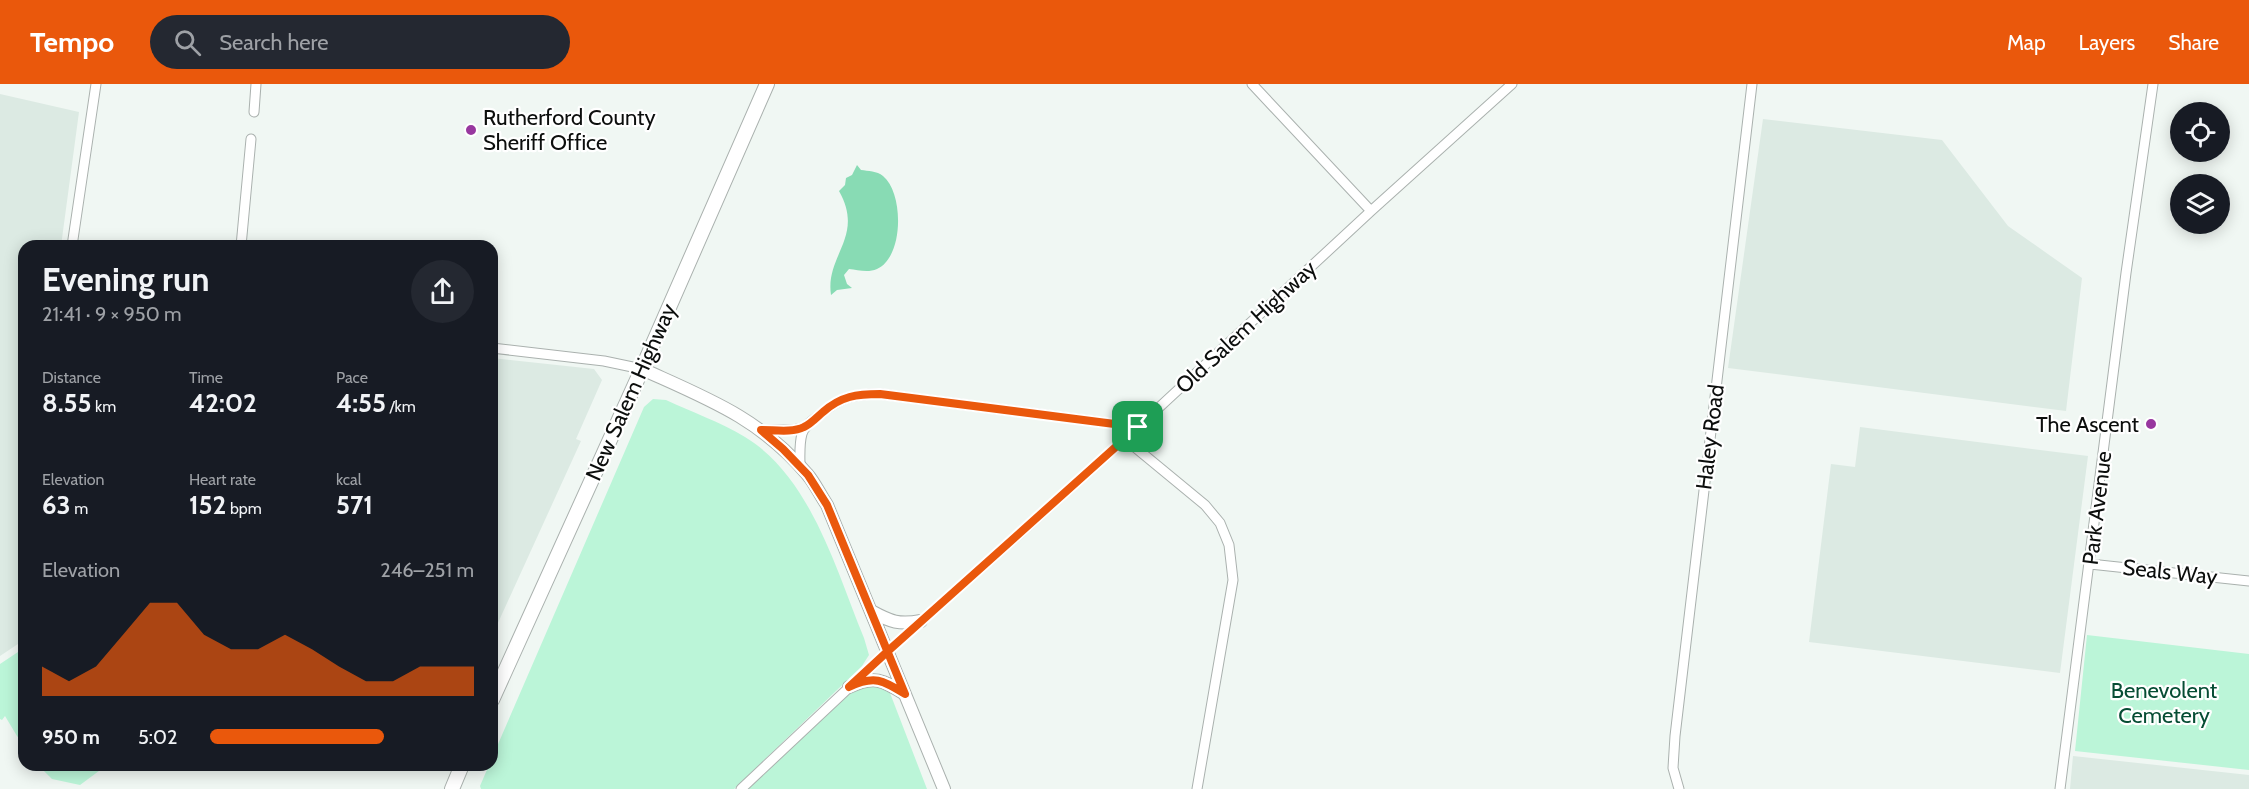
<!DOCTYPE html>
<html lang="en">
<head>
<meta charset="utf-8">
<style>
	:root { --surface:#171b24; --page:#242831; --text:#f1f3f6; --muted:#9ea1a6; --accent:#ea580c }
	body { margin:0; font-family:Cabin,sans-serif; background:var(--page); color:var(--text); height:100vh; display:flex; flex-direction:column; font-size:22px; white-space:nowrap }
	* { box-sizing:border-box; margin:0 }
	p { font-size:20px; color:var(--muted) }
	.icon { flex:none; width:33px; height:33px; fill:none; stroke:currentColor; stroke-width:2; stroke-linecap:round; stroke-linejoin:round }
	.map { position:relative; flex:1; overflow:hidden }
	.drawer { position:absolute; left:18px; top:156px; width:480px; height:531px; display:flex; flex-direction:column; background:var(--surface); border-radius:18px; box-shadow:0 3px 15px #0003 }
	.drawer>* { flex:none }
	.fabs { position:absolute; left:2170px; top:18px; display:grid; gap:12px }
	.fabs a { display:grid; place-items:center; width:60px; height:60px; border-radius:50%; background:var(--surface); box-shadow:0 3px 15px #0003; font-size:30px }
	.pin { position:absolute; display:grid; place-items:center; width:51px; height:51px; color:#fff; margin:-26px; border-radius:12px; box-shadow:0 3px 9px #0006 }
	.round { display:grid; place-items:center; flex:none; width:63px; height:63px; border-radius:32px; background:var(--page) }
	.head { display:flex; align-items:center; justify-content:space-between; height:102px; padding:0 24px }
	h1 { font-size:33px; font-weight:700; line-height:45px }
	.figures { display:grid; grid-template-columns:repeat(3,1fr); gap:9px; height:102px; padding:6px 24px }
	.figures div { display:grid; align-content:center }
	.figures b { font-size:26px; font-weight:700 }
	.figures small { font-size:16px; font-weight:400 }
	.figures p { font-size:16px }
	.chart { height:168px; padding:12px 24px }
	.chart p { display:flex; justify-content:space-between }
	.chart svg { width:100%; height:108px; margin-top:6px; fill:var(--accent); opacity:.7 }
	ul { padding:0 24px; list-style:none; font-size:20px }
	li { display:grid; grid-template-columns:96px 72px 1fr; align-items:center; height:45px }
	li i { height:15px; border-radius:8px; background:var(--accent) }
	header { display:flex; align-items:center; gap:36px; box-sizing:border-box; height:84px; padding:0 30px; background:var(--accent); color:#fff }
	header strong { font-size:28px }
	nav { display:flex; gap:33px; margin-inline-start:auto; font-size:21px }
	.search { width:420px; height:54px; background:var(--page); display:flex; align-items:center; gap:15px; box-sizing:border-box; padding:0 21px; border-radius:33px; color:var(--muted); font-size:22px }
	.map>svg:first-child { display:block }
	.built { fill:#dceae3 }
	.green { fill:#bbf5d8 }
	.water { fill:#88dbb4 }
	.lines { fill:none; stroke-linecap:round; stroke-linejoin:round }
	.street-casing { stroke:#aab1ae; stroke-width:11 }
	.secondary-casing { stroke:#aab1ae; stroke-width:14 }
	.primary-casing { stroke:#aab1ae; stroke-width:16 }
	.street { stroke:#fff; stroke-width:9 }
	.secondary { stroke:#fff; stroke-width:12 }
	.primary { stroke:#fff; stroke-width:14 }
	.route-casing { stroke:#fff; stroke-width:12 }
	.route { stroke:#ea580c; stroke-width:8 }
	.poi-dot { fill:#98379f; stroke:#fff; stroke-width:2 }
	.labels { text-anchor:middle; dominant-baseline:central; stroke-width:4.5; stroke-linejoin:round; paint-order:stroke }
	.poi-label { font-size:22px; fill:#0c0e0d; stroke:#fff; text-anchor:start }
	.street-label { font-size:22px; fill:#0c0e0d; stroke:#fff }
	.park-label { font-size:22px; fill:#064d34; stroke:#fff }
</style>
</head>
<body>
<header>
<strong>Tempo</strong>
<div class="search"><svg class="icon" aria-label="search" viewBox="0 0 24 24"><circle cx="10" cy="10" r="6"/><path d="M15 15l6 6"/></svg>Search here</div>
<nav><a>Map</a><a>Layers</a><a>Share</a></nav>
</header>
<div class="map">
<svg width="2249" height="705" viewBox="0 0 2249 705">
	<rect width="100%" height="100%" fill="#f0f7f3"/>
	<path class="built" d="M 0,10 L 79,28 L 61,162 L 24,162 L 24,556 L 0,572 Z
		M 1763,35 L 1942,56 L 2008,142 L 2082,194 L 2066,327 L 1728,284 Z
		M 492,274 L 594,285 L 602,296 L 576,355 L 581,357 L 492,552 Z
		M 1860,343 L 2088,372 L 2060,589 L 1809,558 L 1831,380 L 1855,383 Z
		M 2073,672 L 2249,691 L 2249,705 L 2070,705 Z"/>
	<path class="green" d="M 653,315 L 666,316 C 692,328 720,338 745,353 C 811,393 836,486 864,554 L 869,571 L 862,582 L 734,705 L 481,705 L 480,702 L 489,681 L 492,681 L 492,674 L 644,323 Z
		M 2087,551 L 2249,570 L 2249,686 L 2075,667 Z
		M 24,564 L 24,660 L 17,652 L 5,632 L 2,636 L 0,635 L 0,580 Z
		M 871,600 L 881,603 L 890,609 L 927,705 L 748,705 L 847,612 L 859,603 Z
		M 38,681 L 107,681 L 80,701 L 52,695 Z"/>
	<path class="water" d="M 857,81 L 861,86 C 868,87 877,87 883,92 C 904,109 904,173 877,185 C 868,189 858,186 849,185 L 844,191 L 847,200 L 852,204 L 837,206 L 831,211 C 825,171 865,153 839,107 L 845,101 L 846,94 L 852,91 Z"/>
	<g class="lines">
		<defs>
			<path id="street" d="M 1252,0 L 1371,127
				M 254,28 L 256,0
				M 72,162 L 96,0
				M 241,162 L 251,55
				M 492,264 L 604,277 L 642,285
				M 761,346 L 793,346 L 805,343
				M 1125,355 L 1205,421 L 1220,439 L 1229,461 L 1233,496 L 1197,705
				M 800,383 C 800,373 799,360 802,350 C 804,342 811,338 817,333 C 839,314 850,310 880,310 L 1139,343
				M 2090,480 L 2249,497
				M 741,705 L 888,567 L 1125,355 L 1371,127 L 1512,0
				M 1679,705 L 1673,684 L 1675,652 L 1752,0
				M 2060,705 L 2126,189 L 2153,0"/>
			<path id="secondary" d="M 642,285 C 706,314 760,334 807,390 C 815,399 820,411 827,421 L 944,705
				M 871,527 C 891,538 899,541 921,537
				M 849,603 C 874,591 883,596 905,610"/>
			<path id="primary" d="M 492,616 L 642,285 L 767,0
				M 452,705 L 462,681"/>
		</defs>
		<use href="#street" class="street-casing"/>
		<use href="#secondary" class="secondary-casing"/>
		<use href="#primary" class="primary-casing"/>
		<use href="#street" class="street"/>
		<use href="#secondary" class="secondary"/>
		<use href="#primary" class="primary"/>
	</g>
	<g class="lines">
		<defs>
			<path id="route" d="M 1138,343 L 880,310 C 857,310 841,312 823,328 C 817,333 811,340 804,343 C 792,349 775,346 761,346 L 783,365 L 808,391 L 827,421 L 905,610 C 883,596 874,591 849,603 L 888,567 L 1138,343"/>
		</defs>
		<use href="#route" class="route-casing"/>
		<use href="#route" class="route"/>
	</g>
	<g class="poi-dot">
		<circle cx="471" cy="46" r="6"/>
		<circle cx="2151" cy="340" r="6"/>
	</g>
	<g class="labels">
		<g class="poi-label">
			<text x="483" y="33">Rutherford County<tspan x="483" dy="25">Sheriff Office</tspan></text>
			<text x="2139" y="340" text-anchor="end">The Ascent</text>
		</g>
		<g class="street-label">
			<text transform="translate(1246 243) rotate(-43)">Old Salem Highway</text>
			<text transform="translate(631 308) rotate(-66)">New Salem Highway</text>
			<text transform="translate(1710 353) rotate(-83)">Haley Road</text>
			<text transform="translate(2097 424) rotate(-83)">Park Avenue</text>
			<text transform="translate(2170 488) rotate(6)">Seals Way</text>
		</g>
		<g class="park-label">
			<text x="2164" y="606">Benevolent<tspan x="2164" dy="25">Cemetery</tspan></text>
		</g>
	</g>
</svg>
<div class="fabs">
<a><svg class="icon" aria-label="locate" viewBox="0 0 24 24"><circle cx="12" cy="12" r="6"/><path d="M12 2v4M12 18v4M2 12h4M18 12h4"/></svg></a>
<a><svg class="icon" aria-label="layers" viewBox="0 0 24 24"><path d="M12 4l9 5-9 5-9-5zM3 14l9 5 9-5"/></svg></a>
</div>
<div class="pin" style="left:1138px;top:343px;background:#1e9e55"><svg class="icon" aria-label="arrive" viewBox="0 0 24 24"><path d="M6 21V4h12l-3 4 3 4H6"/></svg></div>
<section class="drawer">
<div class="head"><div><h1>Evening run</h1><p>21:41 · 9 × 950 m</p></div><a class="round"><svg class="icon" aria-label="share" viewBox="0 0 24 24"><path d="M12 15V3M7 8l5-5 5 5M5 13v7h14v-7"/></svg></a></div>
<div class="figures">
<div><p>Distance</p><b>8.55<small> km</small></b></div>
<div><p>Time</p><b>42:02</b></div>
<div><p>Pace</p><b>4:55<small> /km</small></b></div>
</div>
<div class="figures">
<div><p>Elevation</p><b>63<small> m</small></b></div>
<div><p>Heart rate</p><b>152<small> bpm</small></b></div>
<div><p>kcal</p><b>571</b></div>
</div>
<div class="chart"><p><span>Elevation</span>246–251 m</p>
<svg viewBox="0 0 160 44" preserveAspectRatio="none"><path d="M0 44V32L10 38L20 32L30 19L40 6L50 6L60 19L70 25L80 25L90 19L100 25L110 32L120 38L130 38L140 32L150 32L160 32V44z"/></svg>
</div>
<ul>
<li><b>950 m</b>5:02<i style="width:66%"></i></li>
</ul>
</section>
</div>
</body>
</html>
